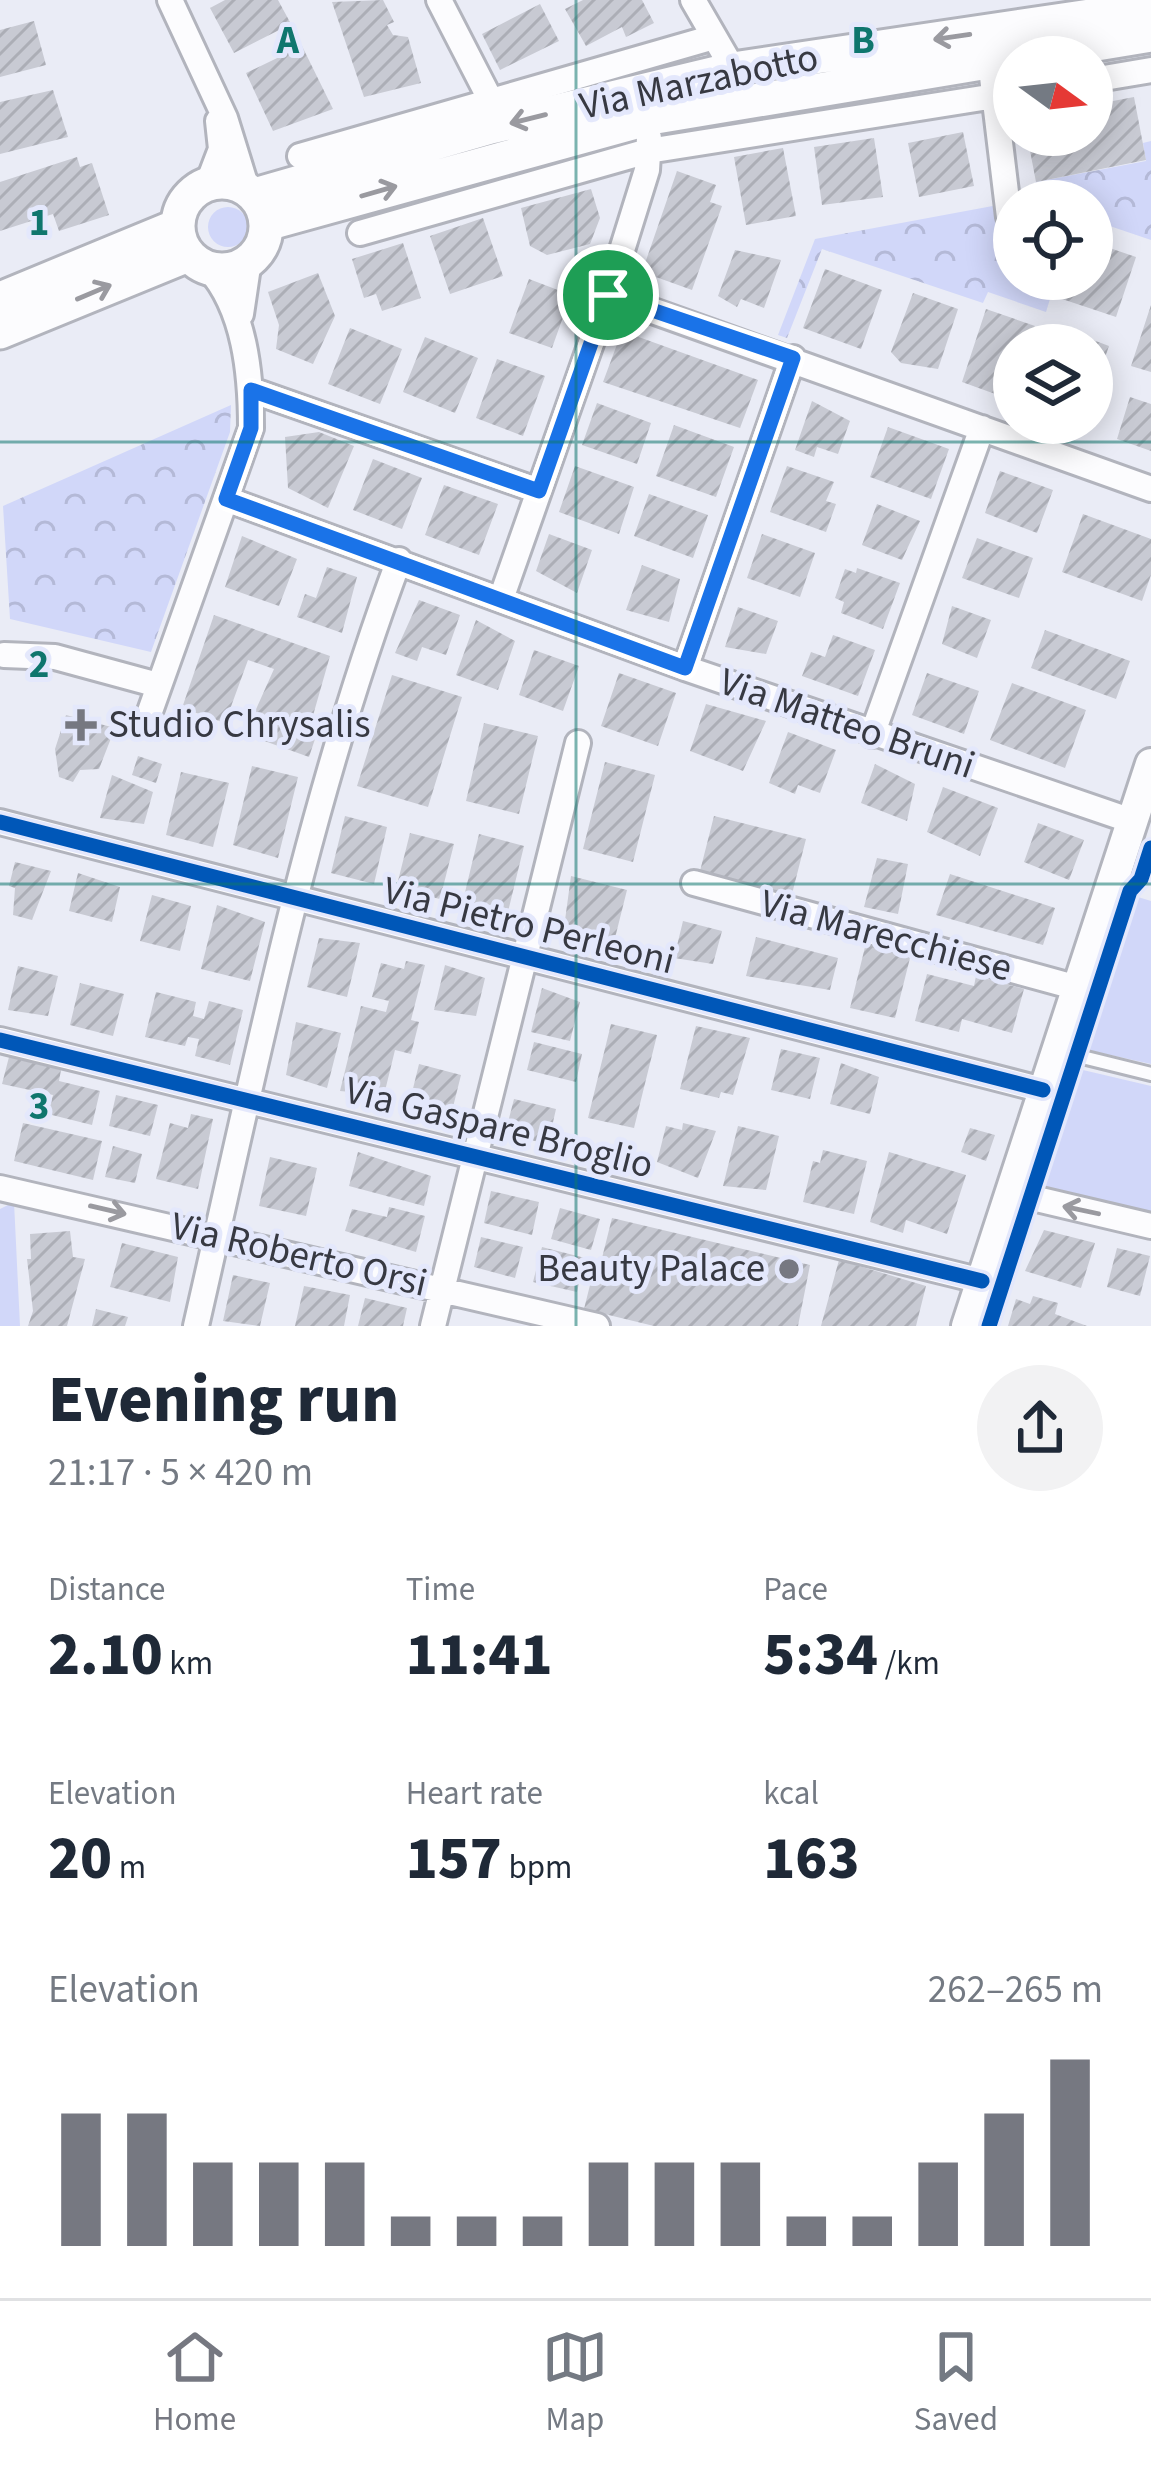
<!DOCTYPE html>
<html lang="en">
<head>
<meta charset="utf-8">
<style>
	:root { --surface:#fff; --page:#f2f2f3; --text:#1f2937; --muted:#747a83; --line:#e0e1e3; --accent:#767881 }
	body { margin:0; font-family:"Source Sans 3",sans-serif; background:var(--page); color:var(--text); height:100vh; display:flex; flex-direction:column; font-size:45px; white-space:nowrap }
	* { box-sizing:border-box; margin:0 }
	p { font-size:39px; color:var(--muted) }
	.icon { flex:none; width:66px; height:66px; fill:none; stroke:currentColor; stroke-width:2; stroke-linecap:round; stroke-linejoin:round }
	.map { position:relative; height:1326px; overflow:hidden }
	.panel { display:flex; flex-direction:column; background:var(--surface); flex:1 }
	.panel>* { flex:none }
	.needle { width:78px; rotate:105deg }
	.fabs { position:absolute; left:993px; top:36px; display:grid; gap:24px }
	.fabs a { display:grid; place-items:center; width:120px; height:120px; border-radius:50%; background:var(--surface); box-shadow:0 6px 30px #0003; font-size:60px }
	.pin { position:absolute; display:grid; place-items:center; width:102px; height:102px; color:#fff; margin:-51px; border:6px solid #fff; border-radius:50%; box-shadow:0 3px 12px #0007 }
	.round { display:grid; place-items:center; flex:none; width:126px; height:126px; border-radius:63px; background:var(--page) }
	.head { display:flex; align-items:center; justify-content:space-between; height:204px; padding:0 48px }
	h1 { font-size:66px; font-weight:800; line-height:90px }
	.metrics { display:grid; grid-template-columns:repeat(3,1fr); gap:18px; height:204px; padding:12px 48px }
	.metrics div { display:grid; align-content:center }
	.metrics b { font-size:60px; font-weight:800 }
	.metrics small { font-size:33px; font-weight:400 }
	.metrics p { font-size:33px }
	.chart { height:336px; padding:24px 48px }
	.chart p { display:flex; justify-content:space-between }
	.chart svg { width:100%; height:216px; margin-top:12px; stroke:var(--accent); stroke-width:6 }
	.tabs { display:flex; justify-content:space-around; align-items:center; height:168px; border-top:3px solid var(--line); background:var(--surface); font-size:33px; color:var(--muted) }
	.tabs a { display:grid; justify-items:center; gap:6px }
	.tabs .selected { color:var(--accent) }
	.map>svg:first-child { display:block }
	.grass { fill:#d1d7f9 }
	.park { fill:url(#park-crowns) }
	.building { fill:url(#building-hatch) }
	.lines { fill:none; stroke-linecap:round; stroke-linejoin:round }
	.service-casing { stroke:#b2b4bd; stroke-width:18 }
	.minor-casing { stroke:#b2b4bd; stroke-width:30 }
	.tertiary-casing { stroke:#b2b4bd; stroke-width:36 }
	.secondary-casing { stroke:#b2b4bd; stroke-width:39 }
	.service { stroke:#fcfcfe; stroke-width:12 }
	.minor { stroke:#fcfcfe; stroke-width:24 }
	.tertiary { stroke:#fcfcfe; stroke-width:30 }
	.secondary { stroke:#fcfcfe; stroke-width:33 }
	.cycleway-casing { stroke:#e4e8fc; stroke-width:22 }
	.cycleway { stroke:#0057b8; stroke-width:15 }
	.oneway { stroke:#9a9aa0 }
	.route-casing { stroke:#fff; stroke-width:24 }
	.route { stroke:#1a73e8; stroke-width:15 }
	.grid { fill:none; stroke:#0f766e; stroke-width:3; stroke-opacity:0.55 }
	.poi-dot { fill:#767881; stroke:#e4e8fc; stroke-width:4.5 }
	.labels { text-anchor:middle; dominant-baseline:central; stroke-width:10; stroke-linejoin:round; paint-order:stroke }
	.street-label { font-size:39px; fill:#373942; stroke:#e4e8fc }
	.poi-label { font-size:39px; fill:#373942; stroke:#e4e8fc; text-anchor:start }
	.grid-label { font-size:39px; text-anchor:middle; font-weight:bold; fill:#0f766e; stroke:#e4e8fc; stroke-width:10; stroke-linejoin:round; paint-order:stroke }
</style>
</head>
<body>
<div class="map">
<svg width="1151" height="1326" viewBox="0 0 1151 1326">
	<defs>
		<pattern id="park-crowns" width="20" height="18" patternUnits="userSpaceOnUse" patternTransform="scale(3)"><rect width="20" height="18" fill="#d1d7f9"/><path d="M2 6a3 3 0 1 1 6 0M12 15a3 3 0 1 1 6 0" fill="none" stroke="#b4b9d7"/></pattern>
		<pattern id="building-hatch" width="6" height="6" patternUnits="userSpaceOnUse" patternTransform="scale(3)"><rect width="6" height="6" fill="#c8cad3"/><path d="M-1 1l2-2M0 6l6-6M5 7l2-2" fill="none" stroke="#acaeb6"/></pattern>
	</defs>
	<rect width="100%" height="100%" fill="#eaecf6"/>
	<path class="grass" d="M208 227a20 20 0 1 1 40 0a20 20 0 1 1-40 0Z
		M 1138,897 L 1151,901 L 1151,1064 L 1088,1050 Z
		M 1083,1070 L 1151,1086 L 1151,1212 L 1041,1188 Z
		M 14,1202 L 20,1326 L 0,1326 L 0,1209 Z"/>
	<path class="park" d="M 1151,141 L 1151,240 L 1092,220 L 1092,201 L 1022,200 L 1036,182 L 1146,161 L 1143,143 Z
		M 998,205 L 1003,242 L 1014,246 L 1014,279 L 1056,279 L 1046,312 L 988,292 L 983,303 L 822,249 L 787,338 L 778,335 L 815,239 Z
		M 231,405 L 230,432 L 151,652 L 10,619 L 3,506 Z"/>
	<path class="building" d="M 225,0 L 278,0 L 291,24 L 234,53 L 210,8 Z
		M 383,0 L 394,22 L 387,25 L 393,35 L 408,37 L 421,83 L 364,97 L 332,2 Z
		M 583,0 L 642,0 L 654,23 L 626,37 L 622,27 L 586,46 L 565,9 Z
		M 540,4 L 559,41 L 500,70 L 482,34 Z
		M 34,21 L 46,65 L 0,77 L 0,30 Z
		M 302,46 L 333,109 L 273,131 L 246,73 Z
		M 53,90 L 68,137 L 0,154 L 0,102 Z
		M 1134,97 L 1146,160 L 1036,182 L 1027,135 L 1092,135 L 1092,105 Z
		M 963,132 L 974,186 L 919,197 L 908,143 Z
		M 874,138 L 883,197 L 822,205 L 814,147 Z
		M 783,148 L 796,216 L 746,225 L 734,157 Z
		M 77,157 L 80,167 L 92,163 L 109,215 L 59,231 L 53,214 L 0,231 L 0,182 Z
		M 677,171 L 716,185 L 710,202 L 722,206 L 692,290 L 642,272 Z
		M 591,189 L 600,218 L 590,244 L 547,255 L 530,246 L 521,208 Z
		M 483,218 L 503,276 L 450,294 L 430,236 Z
		M 1092,242 L 1136,257 L 1116,317 L 1062,299 L 1069,279 L 1092,279 Z
		M 403,243 L 421,298 L 382,311 L 376,294 L 364,298 L 352,259 Z
		M 735,250 L 781,260 L 764,308 L 741,299 L 737,307 L 718,296 Z
		M 825,269 L 882,290 L 861,349 L 803,328 Z
		M 318,273 L 335,316 L 313,364 L 276,349 L 279,325 L 268,292 Z
		M 529,279 L 571,295 L 552,348 L 509,333 Z
		M 913,293 L 958,309 L 938,369 L 901,363 L 891,352 Z
		M 1151,305 L 1151,372 L 1131,366 Z
		M 986,309 L 1035,326 L 1028,345 L 1014,345 L 1009,399 L 962,382 Z
		M 350,328 L 402,349 L 380,404 L 328,384 Z
		M 1061,328 L 1109,346 L 1093,392 L 1092,345 L 1055,345 Z
		M 622,331 L 758,380 L 740,428 L 603,382 Z
		M 425,337 L 478,358 L 455,413 L 403,392 Z
		M 497,359 L 545,376 L 523,436 L 476,418 Z
		M 1130,397 L 1151,404 L 1151,451 L 1117,439 Z
		M 812,401 L 850,421 L 838,454 L 817,447 L 814,457 L 795,450 Z
		M 597,403 L 651,423 L 637,464 L 582,445 Z
		M 674,425 L 734,447 L 716,497 L 656,476 Z
		M 888,427 L 949,449 L 931,499 L 870,477 Z
		M 319,432 L 354,446 L 328,508 L 288,488 L 285,437 Z
		M 373,459 L 422,478 L 402,529 L 353,510 Z
		M 575,466 L 634,487 L 619,534 L 559,512 Z
		M 787,466 L 834,482 L 826,501 L 836,504 L 826,532 L 770,512 Z
		M 1000,471 L 1053,490 L 1037,533 L 985,513 Z
		M 444,485 L 498,504 L 479,555 L 425,535 Z
		M 649,494 L 708,515 L 693,558 L 634,536 Z
		M 877,504 L 920,521 L 902,560 L 862,545 Z
		M 1083,514 L 1151,539 L 1151,575 L 1142,601 L 1062,572 Z
		M 549,534 L 592,550 L 577,593 L 536,571 Z
		M 762,534 L 815,553 L 800,597 L 747,578 Z
		M 242,536 L 297,559 L 279,606 L 225,587 Z
		M 977,538 L 1033,558 L 1019,598 L 962,578 Z
		M 642,565 L 680,579 L 669,622 L 626,610 Z
		M 327,567 L 357,577 L 342,633 L 297,617 L 305,594 L 316,598 Z
		M 857,568 L 900,583 L 883,629 L 841,613 L 844,602 L 835,598 L 845,569 L 856,573 Z
		M 419,600 L 460,615 L 446,655 L 422,647 L 417,661 L 395,653 Z
		M 952,606 L 991,620 L 977,658 L 942,644 Z
		M 738,607 L 778,621 L 766,654 L 725,647 Z
		M 214,615 L 330,656 L 308,733 L 316,736 L 309,757 L 245,734 L 274,669 L 248,660 L 225,723 L 182,708 Z
		M 476,620 L 515,641 L 498,690 L 456,675 Z
		M 1045,630 L 1130,661 L 1116,699 L 1031,668 Z
		M 833,635 L 875,650 L 858,696 L 802,676 L 811,652 L 825,657 Z
		M 534,650 L 579,666 L 563,711 L 519,695 Z
		M 619,673 L 676,693 L 658,746 L 601,726 Z
		M 927,673 L 979,691 L 964,734 L 912,715 Z
		M 392,675 L 462,697 L 428,807 L 357,786 Z
		M 1012,683 L 1086,710 L 1065,768 L 990,740 Z
		M 706,704 L 766,721 L 743,771 L 690,751 Z
		M 66,715 L 115,728 L 99,769 L 80,770 L 73,782 L 59,777 L 55,749 Z
		M 484,723 L 538,736 L 519,814 L 466,801 Z
		M 788,732 L 836,750 L 820,793 L 798,785 L 795,794 L 769,783 Z
		M 138,756 L 162,764 L 156,783 L 132,775 Z
		M 605,762 L 655,775 L 633,862 L 583,849 Z
		M 875,764 L 915,784 L 907,821 L 861,803 Z
		M 252,766 L 298,777 L 278,858 L 233,845 Z
		M 181,772 L 229,783 L 213,847 L 166,835 Z
		M 112,775 L 153,792 L 144,824 L 100,818 Z
		M 943,787 L 998,808 L 980,856 L 927,832 Z
		M 345,816 L 387,827 L 374,884 L 331,873 Z
		M 714,816 L 806,839 L 792,894 L 700,871 Z
		M 1038,823 L 1084,840 L 1069,880 L 1024,862 Z
		M 410,833 L 454,844 L 440,899 L 396,889 Z
		M 479,834 L 524,846 L 506,920 L 461,909 Z
		M 877,858 L 908,864 L 898,914 L 864,907 Z
		M 15,862 L 51,871 L 32,920 L 13,915 L 15,888 L 9,886 Z
		M 78,873 L 120,887 L 112,922 L 69,911 Z
		M 950,874 L 1055,908 L 1043,945 L 936,915 Z
		M 571,876 L 627,890 L 614,942 L 563,935 Z
		M 152,895 L 191,906 L 180,951 L 140,941 Z
		M 217,905 L 265,922 L 250,981 L 201,969 Z
		M 683,921 L 722,931 L 713,964 L 674,958 Z
		M 756,937 L 838,958 L 830,990 L 746,976 Z
		M 319,938 L 360,943 L 347,997 L 307,987 Z
		M 866,943 L 911,954 L 895,1018 L 850,1008 Z
		M 406,961 L 425,965 L 411,1020 L 419,1022 L 411,1054 L 395,1050 L 384,1095 L 340,1091 L 361,1006 L 386,1012 L 389,1001 L 372,997 L 381,963 L 404,969 Z
		M 445,965 L 485,978 L 476,1016 L 434,1010 Z
		M 18,966 L 58,976 L 48,1016 L 8,1010 Z
		M 927,974 L 974,986 L 976,976 L 1024,989 L 1012,1033 L 962,1019 L 959,1032 L 915,1021 Z
		M 80,983 L 124,994 L 113,1036 L 70,1025 Z
		M 542,988 L 580,1002 L 570,1041 L 531,1032 Z
		M 156,992 L 196,1002 L 193,1016 L 204,1019 L 209,1001 L 243,1010 L 230,1065 L 195,1056 L 199,1039 L 188,1037 L 185,1046 L 145,1037 Z
		M 296,1022 L 341,1033 L 327,1088 L 286,1075 Z
		M 611,1024 L 657,1035 L 634,1128 L 588,1118 Z
		M 696,1026 L 750,1038 L 733,1095 L 721,1092 L 719,1098 L 680,1089 Z
		M 534,1042 L 582,1054 L 576,1082 L 527,1070 Z
		M 781,1049 L 820,1058 L 810,1099 L 771,1090 Z
		M 9,1057 L 61,1070 L 59,1081 L 100,1091 L 92,1125 L 48,1114 L 53,1095 L 2,1084 Z
		M 841,1063 L 879,1077 L 870,1114 L 830,1104 Z
		M 419,1064 L 461,1075 L 451,1115 L 408,1109 Z
		M 116,1095 L 158,1105 L 150,1136 L 109,1126 Z
		M 514,1099 L 556,1109 L 548,1144 L 505,1134 Z
		M 191,1114 L 213,1119 L 198,1189 L 156,1179 L 170,1123 L 188,1128 Z
		M 23,1123 L 102,1141 L 93,1180 L 14,1161 Z
		M 683,1123 L 716,1131 L 698,1178 L 657,1162 L 666,1126 L 682,1130 Z
		M 738,1126 L 779,1136 L 766,1190 L 723,1186 Z
		M 970,1128 L 995,1135 L 986,1161 L 961,1152 Z
		M 113,1146 L 142,1154 L 135,1183 L 105,1177 Z
		M 823,1150 L 867,1161 L 854,1214 L 803,1202 L 813,1161 L 820,1163 Z
		M 358,1152 L 431,1176 L 424,1206 L 349,1186 Z
		M 889,1152 L 966,1175 L 947,1234 L 906,1220 L 903,1233 L 870,1222 Z
		M 270,1157 L 317,1168 L 306,1216 L 259,1206 Z
		M 491,1191 L 539,1202 L 532,1235 L 484,1223 Z
		M 389,1207 L 425,1216 L 416,1252 L 345,1231 L 352,1209 L 387,1217 Z
		M 560,1208 L 600,1219 L 591,1250 L 551,1239 Z
		M 612,1218 L 810,1265 L 798,1326 L 654,1326 L 584,1309 L 590,1285 L 595,1286 Z
		M 1044,1230 L 1095,1243 L 1081,1288 L 1025,1271 Z
		M 70,1231 L 73,1257 L 85,1259 L 67,1326 L 28,1326 L 33,1311 L 27,1259 L 31,1259 L 30,1234 Z
		M 481,1237 L 523,1247 L 515,1278 L 474,1267 Z
		M 122,1243 L 178,1257 L 170,1302 L 110,1287 Z
		M 542,1247 L 585,1258 L 577,1292 L 533,1282 Z
		M 1117,1248 L 1150,1256 L 1140,1296 L 1107,1287 Z
		M 839,1260 L 926,1286 L 916,1326 L 821,1326 Z
		M 233,1275 L 270,1283 L 260,1326 L 223,1321 Z
		M 304,1286 L 350,1295 L 344,1326 L 295,1326 Z
		M 1033,1296 L 1058,1303 L 1055,1314 L 1087,1326 L 1008,1326 L 1016,1299 L 1030,1304 Z
		M 365,1298 L 407,1308 L 403,1326 L 358,1326 Z
		M 96,1309 L 128,1317 L 125,1326 L 92,1326 Z"/>
	<g class="lines">
		<defs>
			<path id="service" d="M 1058,1051 L 1151,1074"/>
			<path id="minor" d="M 170,0 L 225,118 L 247,189
				M 439,0 L 490,99
				M 693,0 L 733,69
				M 990,60 L 1009,217 L 1014,218
				M 1092,80 L 1151,70
				M 300,156 L 714,37
				M 208,183 L 221,149 L 218,121
				M 360,233 L 648,151 L 1014,93
				M 608,295 L 1151,489
				M 241,314 L 249,260
				M 251,390 L 539,491
				M 226,499 L 685,668 L 1132,821
				M 501,599 L 608,295 L 647,170 L 649,138
				M 4,655 L 55,657 L 158,685
				M 685,668 L 793,358
				M 148,717 L 251,428 C 251,374 245,309 208,268
				M 872,735 L 982,428
				M 0,822 L 1043,1090
				M 694,883 L 1078,988
				M 0,1040 L 982,1281
				M 0,1188 L 597,1326
				M 1011,1193 L 1151,1226
				M 196,1326 C 255,1069 306,808 399,560
				M 433,1326 L 578,743"/>
			<path id="tertiary" d="M 967,1326 L 1151,764"/>
			<path id="secondary" d="M178 226a44 44 0 1 1 88 0a44 44 0 1 1-88 0Z
				M 255,195 L 491,127 L 733,69 L 1151,7
				M 266,224 L 650,118 L 1151,35
				M 0,299 L 177,226
				M 0,332 L 188,255"/>
		</defs>
		<use href="#service" class="service-casing"/>
		<use href="#minor" class="minor-casing"/>
		<use href="#tertiary" class="tertiary-casing"/>
		<use href="#secondary" class="secondary-casing"/>
		<use href="#service" class="service"/>
		<use href="#minor" class="minor"/>
		<use href="#tertiary" class="tertiary"/>
		<use href="#secondary" class="secondary"/>
		<defs>
			<path id="cycleway" d="M 0,822 L 1043,1090
				M 0,1040 L 982,1281
				M 989,1326 L 1130,891 L 1141,879 L 1151,848"/>
		</defs>
		<use href="#cycleway" class="cycleway-casing"/>
		<use href="#cycleway" class="cycleway"/>
	</g>
	<defs><path id="oneway-shaft" d="M-6 0H5M1.5-3L5.5 0L1.5 3" fill="none" stroke-width="1.6" stroke-linecap="round" stroke-linejoin="round" transform="scale(3)"/></defs>
	<g class="oneway">
		<use href="#oneway-shaft" transform="translate(952 37) rotate(172)"/>
		<use href="#oneway-shaft" transform="translate(528 119) rotate(166)"/>
		<use href="#oneway-shaft" transform="translate(379 191) rotate(-16)"/>
		<use href="#oneway-shaft" transform="translate(94 292) rotate(-23)"/>
		<use href="#oneway-shaft" transform="translate(108 1210) rotate(13)"/>
		<use href="#oneway-shaft" transform="translate(1081 1210) rotate(-168)"/>
	</g>
	<g class="lines">
		<defs>
			<path id="route" d="M 608,295 L 793,358 L 685,668 L 226,499 L 251,428 L 251,390 L 539,491 Z"/>
		</defs>
		<use href="#route" class="route-casing"/>
		<use href="#route" class="route"/>
	</g>
	<path class="grid" d="M 576,0 L 576,1326M 0,442 L 1151,442M 0,884 L 1151,884"/>
	<g class="poi-dot">
		<path d="M75 707h12v12h12v12h-12v12h-12v-12h-12v-12h12z"/>
		<circle cx="789" cy="1269" r="12"/>
	</g>
	<g class="labels">
		<g class="street-label">
			<text transform="translate(699 82) rotate(-12)">Via Marzabotto</text>
			<text transform="translate(847 724) rotate(19)">Via Matteo Bruni</text>
			<text transform="translate(529 926) rotate(14)">Via Pietro Perleoni</text>
			<text transform="translate(886 936) rotate(15)">Via Marecchiese</text>
			<text transform="translate(499 1128) rotate(14)">Via Gaspare Broglio</text>
			<text transform="translate(299 1255) rotate(13)">Via Roberto Orsi</text>
		</g>
		<g class="poi-label">
			<text x="108" y="725">Studio Chrysalis</text>
			<text x="765" y="1269" text-anchor="end">Beauty Palace</text>
		</g>
	</g>
	<g class="grid-label">
		<text x="288" y="53">A</text>
		<text x="863" y="53">B</text>
		<text x="39" y="235">1</text>
		<text x="39" y="677">2</text>
		<text x="39" y="1119">3</text>
	</g>
</svg>
<div class="fabs">
<a><svg class="needle" viewBox="-14 -14 28 28"><path d="M0-13l5 13h-10z" fill="#e53935"/><path d="M0 13l5-13h-10z" fill="#747a83"/></svg></a>
<a><svg class="icon" aria-label="locate" viewBox="0 0 24 24"><circle cx="12" cy="12" r="6"/><path d="M12 2v4M12 18v4M2 12h4M18 12h4"/></svg></a>
<a><svg class="icon" aria-label="layers" viewBox="0 0 24 24"><path d="M12 4l9 5-9 5-9-5zM3 14l9 5 9-5"/></svg></a>
</div>
<div class="pin" style="left:608px;top:295px;background:#1e9e55"><svg class="icon" aria-label="arrive" viewBox="0 0 24 24"><path d="M6 21V4h12l-3 4 3 4H6"/></svg></div>
</div>
<section class="panel">
<div class="head"><div><h1>Evening run</h1><p>21:17 · 5 × 420 m</p></div><a class="round"><svg class="icon" aria-label="share" viewBox="0 0 24 24"><path d="M12 15V3M7 8l5-5 5 5M5 13v7h14v-7"/></svg></a></div>
<div class="metrics">
<div><p>Distance</p><b>2.10<small> km</small></b></div>
<div><p>Time</p><b>11:41</b></div>
<div><p>Pace</p><b>5:34<small> /km</small></b></div>
</div>
<div class="metrics">
<div><p>Elevation</p><b>20<small> m</small></b></div>
<div><p>Heart rate</p><b>157<small> bpm</small></b></div>
<div><p>kcal</p><b>163</b></div>
</div>
<div class="chart"><p><span>Elevation</span>262–265 m</p>
<svg viewBox="0 0 160 44" preserveAspectRatio="none"><path d="M5 44V17M15 44V17M25 44V27M35 44V27M45 44V27M55 44V38M65 44V38M75 44V38M85 44V27M95 44V27M105 44V27M115 44V38M125 44V38M135 44V27M145 44V17M155 44V6"/></svg>
</div>
</section>
<nav class="tabs">
<a class="selected"><svg class="icon" aria-label="home" viewBox="0 0 24 24"><path d="M3 11l9-7 9 7M6 9v11h12V9"/></svg>Home</a>
<a><svg class="icon" aria-label="map" viewBox="0 0 24 24"><path d="M3 6l6-2 6 2 6-2v14l-6 2-6-2-6 2zM9 4v14M15 6v14"/></svg>Map</a>
<a><svg class="icon" aria-label="saved" viewBox="0 0 24 24"><path d="M7 4h10v16l-5-4-5 4z"/></svg>Saved</a>
</nav>
</body>
</html>
